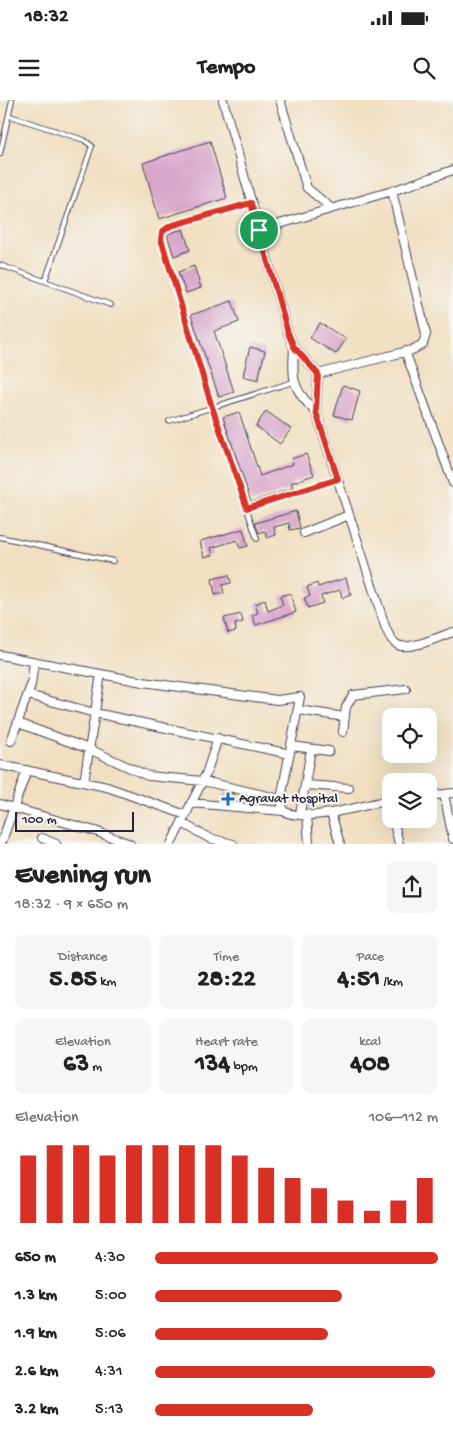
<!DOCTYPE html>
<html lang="en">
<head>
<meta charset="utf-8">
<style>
	:root { --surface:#fff; --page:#f6f6f6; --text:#222; --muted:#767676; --accent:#d93025 }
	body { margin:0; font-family:"Gochi Hand",sans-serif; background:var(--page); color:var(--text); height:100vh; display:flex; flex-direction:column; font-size:19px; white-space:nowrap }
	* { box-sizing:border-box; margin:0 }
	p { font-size:16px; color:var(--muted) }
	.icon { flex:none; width:28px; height:28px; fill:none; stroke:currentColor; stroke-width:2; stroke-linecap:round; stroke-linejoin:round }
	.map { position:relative; height:744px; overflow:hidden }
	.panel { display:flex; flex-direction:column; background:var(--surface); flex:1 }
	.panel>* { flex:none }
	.controls { position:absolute; left:382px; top:608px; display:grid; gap:10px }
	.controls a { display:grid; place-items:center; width:55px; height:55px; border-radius:10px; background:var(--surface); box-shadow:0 5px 20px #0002; font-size:25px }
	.scale { position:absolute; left:15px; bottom:12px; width:119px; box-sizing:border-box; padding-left:5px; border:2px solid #22223b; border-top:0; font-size:14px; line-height:18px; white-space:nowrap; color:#22223b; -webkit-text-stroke:4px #f6f6f2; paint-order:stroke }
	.pin { position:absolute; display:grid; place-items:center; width:42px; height:42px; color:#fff; margin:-21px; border:2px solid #fff; border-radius:50%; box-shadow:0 1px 5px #0007 }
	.round { display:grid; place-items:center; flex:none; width:52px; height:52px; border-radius:10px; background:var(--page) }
	.head { display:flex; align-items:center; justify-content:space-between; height:85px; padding:0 15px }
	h1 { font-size:28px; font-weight:800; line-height:38px }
	.metrics { display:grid; grid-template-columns:repeat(3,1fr); gap:8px; height:85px; padding:5px 15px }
	.metrics div { display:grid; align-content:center; border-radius:10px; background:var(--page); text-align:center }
	.metrics b { font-size:25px; font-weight:800 }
	.metrics small { font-size:14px; font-weight:400 }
	.metrics p { font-size:14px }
	.chart { height:140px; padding:10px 15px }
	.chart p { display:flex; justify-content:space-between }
	.chart svg { width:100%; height:90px; margin-top:5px; stroke:var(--accent); stroke-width:6 }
	ul { padding:0 15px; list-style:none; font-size:16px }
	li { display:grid; grid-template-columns:80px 60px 1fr; align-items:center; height:38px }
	li i { height:12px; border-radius:6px; background:var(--accent) }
	.status { display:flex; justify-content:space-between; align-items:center; height:35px; padding:0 25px; background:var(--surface); direction:ltr }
	.status svg { height:14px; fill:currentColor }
	header { display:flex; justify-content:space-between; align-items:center; height:65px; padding:0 15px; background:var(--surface); font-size:22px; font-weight:800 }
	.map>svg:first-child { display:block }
	.building { fill:#d8a5cb }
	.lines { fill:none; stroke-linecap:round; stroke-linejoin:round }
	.lane-casing { stroke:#413e4f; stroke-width:6 }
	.street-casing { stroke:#413e4f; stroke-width:10 }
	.lane { stroke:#fff; stroke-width:4 }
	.street { stroke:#fff; stroke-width:8 }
	.route-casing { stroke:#fff; stroke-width:10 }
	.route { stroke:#d93025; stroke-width:6 }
	.poi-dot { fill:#1f6fb2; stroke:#f6f6f2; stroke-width:2 }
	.labels { text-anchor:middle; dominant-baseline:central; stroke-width:4; stroke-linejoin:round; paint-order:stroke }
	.poi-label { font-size:14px; fill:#22223b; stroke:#f6f6f2; text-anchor:start }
</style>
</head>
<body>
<div class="status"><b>18:32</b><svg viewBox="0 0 49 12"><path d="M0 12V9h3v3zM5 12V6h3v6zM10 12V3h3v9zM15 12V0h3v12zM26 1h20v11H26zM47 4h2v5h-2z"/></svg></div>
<header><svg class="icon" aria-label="menu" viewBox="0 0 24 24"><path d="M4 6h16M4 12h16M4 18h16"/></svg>Tempo<svg class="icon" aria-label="search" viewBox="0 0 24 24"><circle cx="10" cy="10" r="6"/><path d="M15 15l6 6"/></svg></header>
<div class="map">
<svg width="453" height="744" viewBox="0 0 453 744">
	<rect width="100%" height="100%" fill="#f6f6f2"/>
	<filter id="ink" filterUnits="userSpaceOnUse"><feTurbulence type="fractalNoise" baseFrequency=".02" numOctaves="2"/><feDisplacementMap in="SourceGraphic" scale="10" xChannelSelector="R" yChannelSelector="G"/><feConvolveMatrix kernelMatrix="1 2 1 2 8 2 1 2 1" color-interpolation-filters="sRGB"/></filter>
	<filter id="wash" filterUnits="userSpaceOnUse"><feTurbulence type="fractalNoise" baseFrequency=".0096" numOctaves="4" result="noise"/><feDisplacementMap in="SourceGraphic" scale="20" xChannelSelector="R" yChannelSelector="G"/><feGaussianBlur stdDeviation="1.12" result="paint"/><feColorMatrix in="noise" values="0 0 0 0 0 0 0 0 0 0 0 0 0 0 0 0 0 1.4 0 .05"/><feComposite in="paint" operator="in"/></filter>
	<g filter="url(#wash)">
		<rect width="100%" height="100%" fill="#f1dfc1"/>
		<g id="blocks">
			<path class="building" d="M 210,41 L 227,98 L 159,119 L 143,63 Z
				M 183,129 L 190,150 L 174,156 L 167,134 Z
				M 194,166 L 201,188 L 186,193 L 178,172 Z
				M 232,201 L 239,222 L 214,231 L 234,292 L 219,297 L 191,215 Z
				M 320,223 L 346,239 L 336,254 L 310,238 Z
				M 250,247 L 265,251 L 258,280 L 243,276 Z
				M 343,285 L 360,291 L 352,320 L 334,315 Z
				M 266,311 L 291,329 L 280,344 L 256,326 Z
				M 239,312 L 260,376 L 293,364 L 291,359 L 306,354 L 314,375 L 291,383 L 293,388 L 251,402 L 223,317 Z
				M 296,411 L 300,428 L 290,430 L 289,423 L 274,427 L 276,435 L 267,438 L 265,431 L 259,433 L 255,423 Z
				M 243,429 L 248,446 L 240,448 L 237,440 L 211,448 L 213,455 L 204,457 L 200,441 Z
				M 229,475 L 231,483 L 222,485 L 224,493 L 215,495 L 212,479 Z
				M 346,478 L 351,495 L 342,498 L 340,490 L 321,496 L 323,503 L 308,508 L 304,498 L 310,496 L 307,487 L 317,483 L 318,487 Z
				M 290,493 L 296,512 L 256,525 L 252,515 L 258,513 L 255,504 L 265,500 L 268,511 L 283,505 L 280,496 Z
				M 241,514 L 243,522 L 235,524 L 236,531 L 228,533 L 224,518 Z
				M 225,692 L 234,694 L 232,701 L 222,700 Z"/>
		</g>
	</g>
	<g filter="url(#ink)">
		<use href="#blocks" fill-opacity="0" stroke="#413e4f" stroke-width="1"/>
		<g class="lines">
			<defs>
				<path id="lane" d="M 10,16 L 84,40 L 92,46 L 45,181
					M 0,54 L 12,0
					M 251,103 L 171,126 L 162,132 L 161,139 L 212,307 L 257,439
					M 0,165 L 111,205
					M 169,321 L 293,282
					M 247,407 L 338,379
					M 0,437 L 113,461"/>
				<path id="street" d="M 223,0 L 288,233 L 294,247 L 318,274 L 316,312 L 386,529 C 389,535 392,542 398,545 C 409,551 441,536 453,532
					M 280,0 L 307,88 L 331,108
					M 259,130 L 392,91 L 453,70
					M 294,247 C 292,280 292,289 316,312
					M 405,251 L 453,383
					M 318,274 L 412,250 L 423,244 L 426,234 L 392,91
					M 304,433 L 349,415
					M 0,555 L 143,582 L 277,600 L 300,597 L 281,699 L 283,711 C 308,724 364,704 391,700
					M 28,595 L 95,613 L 290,654
					M 298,610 L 345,617
					M 18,623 L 89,649 L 148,676 L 203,681 L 281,699
					M 343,632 L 346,607 L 353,595 L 406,589
					M 11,641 L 31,585 L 34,562
					M 292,646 L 329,651
					M 0,665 L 107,687 L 186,715
					M 84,682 L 101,574
					M 306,685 L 349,688
					M 444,694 L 453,739
					M 429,696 L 453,693
					M 388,701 L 391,712
					M 191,703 L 283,711
					M 0,704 L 95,731 L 130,744
					M 331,713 L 340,744
					M 300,714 L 311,649
					M 307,714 L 309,744
					M 393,719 L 399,744
					M 182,723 L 209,738 L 233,744
					M 42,738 L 56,744
					M 1,744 L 27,670
					M 171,744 L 206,674 L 218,638"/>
			</defs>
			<use href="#lane" class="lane-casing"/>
			<use href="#street" class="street-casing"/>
			<use href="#lane" class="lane"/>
			<use href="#street" class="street"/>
		</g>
	</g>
	<g class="lines" filter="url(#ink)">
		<defs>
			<path id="route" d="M 251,103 L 288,233 L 294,247 L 318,274 L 316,312 L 338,379 L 247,408 L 212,307 L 161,139 L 162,132 L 170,126 Z"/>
		</defs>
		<use href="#route" class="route-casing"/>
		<use href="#route" class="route"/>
	</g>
	<path class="poi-dot" d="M225.5 691.5h5v5h5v5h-5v5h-5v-5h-5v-5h5z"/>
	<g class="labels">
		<g class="poi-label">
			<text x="239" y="699">Agravat Hospital</text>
		</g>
	</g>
</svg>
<div class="controls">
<a><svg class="icon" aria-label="locate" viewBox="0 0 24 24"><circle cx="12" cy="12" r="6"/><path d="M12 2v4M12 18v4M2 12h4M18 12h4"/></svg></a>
<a><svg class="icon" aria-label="layers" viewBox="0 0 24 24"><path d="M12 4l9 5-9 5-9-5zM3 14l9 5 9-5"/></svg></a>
</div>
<div class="scale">100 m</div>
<div class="pin" style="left:259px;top:130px;background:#1e9e55"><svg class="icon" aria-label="arrive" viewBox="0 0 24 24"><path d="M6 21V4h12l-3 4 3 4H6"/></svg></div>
</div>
<section class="panel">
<div class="head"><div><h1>Evening run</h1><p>18:32 · 9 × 650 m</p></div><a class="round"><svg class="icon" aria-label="share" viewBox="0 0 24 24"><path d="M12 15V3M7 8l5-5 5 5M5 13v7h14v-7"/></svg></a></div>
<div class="metrics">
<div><p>Distance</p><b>5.85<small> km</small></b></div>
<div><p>Time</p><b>28:22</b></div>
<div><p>Pace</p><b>4:51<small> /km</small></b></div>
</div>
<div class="metrics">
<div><p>Elevation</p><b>63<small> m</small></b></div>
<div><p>Heart rate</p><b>134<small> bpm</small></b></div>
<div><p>kcal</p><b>408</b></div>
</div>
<div class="chart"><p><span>Elevation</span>106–112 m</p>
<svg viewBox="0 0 160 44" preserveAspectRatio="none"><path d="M5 44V11M15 44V6M25 44V6M35 44V11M45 44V6M55 44V6M65 44V6M75 44V6M85 44V11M95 44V17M105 44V22M115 44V27M125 44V33M135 44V38M145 44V33M155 44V22"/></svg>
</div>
<ul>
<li><b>650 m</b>4:30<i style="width:100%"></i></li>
<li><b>1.3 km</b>5:00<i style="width:66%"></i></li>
<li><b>1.9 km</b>5:06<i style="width:61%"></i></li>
<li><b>2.6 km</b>4:31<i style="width:99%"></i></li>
<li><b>3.2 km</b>5:13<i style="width:56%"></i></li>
</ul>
</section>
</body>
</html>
